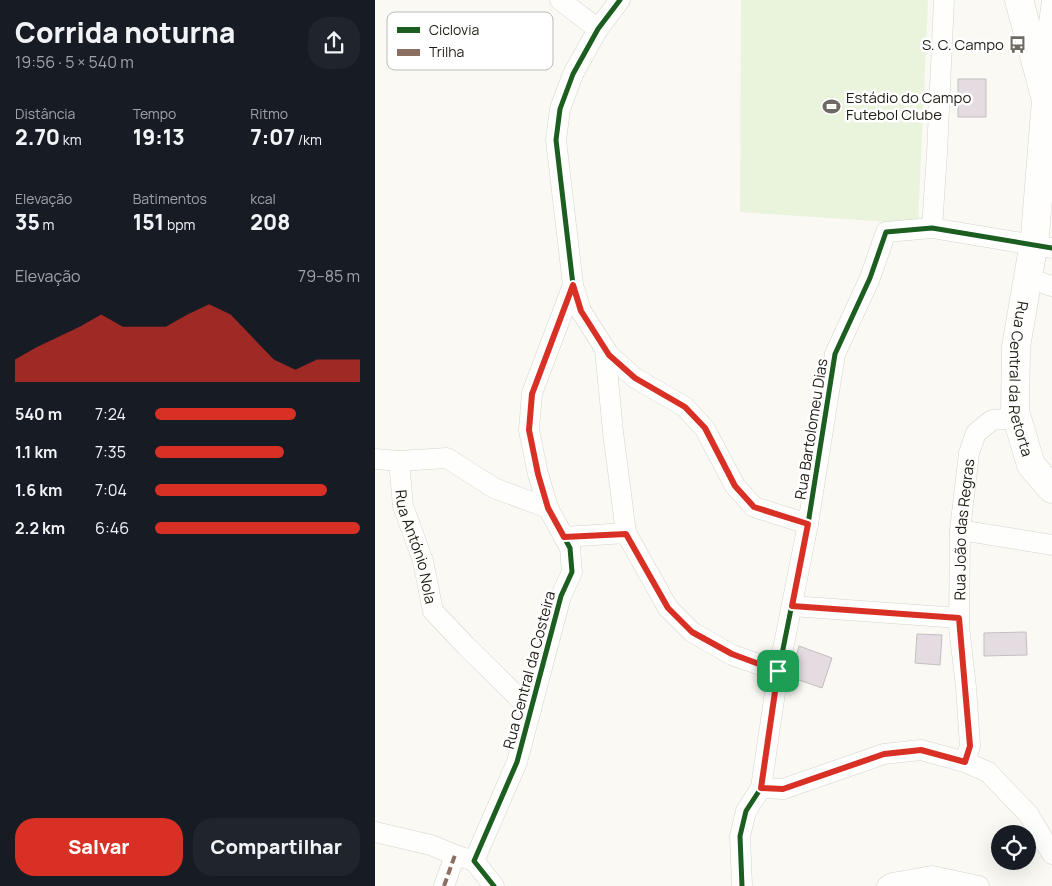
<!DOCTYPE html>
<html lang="pt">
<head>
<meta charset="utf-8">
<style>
	:root { --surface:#171b24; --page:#20242c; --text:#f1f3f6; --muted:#9ea1a6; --accent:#d93025 }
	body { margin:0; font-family:Manrope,sans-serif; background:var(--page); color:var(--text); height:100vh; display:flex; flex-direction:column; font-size:19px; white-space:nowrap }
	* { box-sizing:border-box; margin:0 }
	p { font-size:16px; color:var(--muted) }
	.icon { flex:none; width:28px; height:28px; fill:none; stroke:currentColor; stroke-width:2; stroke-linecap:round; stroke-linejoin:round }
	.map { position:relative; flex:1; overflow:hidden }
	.details { display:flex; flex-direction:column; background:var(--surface); width:375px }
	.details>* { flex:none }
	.tools { position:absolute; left:616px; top:825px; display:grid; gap:10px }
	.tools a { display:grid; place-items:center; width:45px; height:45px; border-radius:50%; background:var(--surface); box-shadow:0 5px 20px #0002; font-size:25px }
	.pin { position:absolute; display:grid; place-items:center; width:42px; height:42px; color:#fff; margin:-21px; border-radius:10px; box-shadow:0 2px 8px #0006 }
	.round { display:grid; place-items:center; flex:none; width:52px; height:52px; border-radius:20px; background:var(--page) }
	.overview { display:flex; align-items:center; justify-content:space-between; height:85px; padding:0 15px }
	h1 { font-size:28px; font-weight:800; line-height:38px }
	.metrics { display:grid; grid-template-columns:repeat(3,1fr); gap:8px; height:85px; padding:5px 15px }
	.metrics div { display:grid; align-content:center }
	.metrics b { font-size:21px; font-weight:800 }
	.metrics small { font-size:14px; font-weight:400 }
	.metrics p { font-size:14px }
	.chart { height:140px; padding:10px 15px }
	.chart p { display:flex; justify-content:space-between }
	.chart svg { width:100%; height:90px; margin-top:5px; fill:var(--accent); opacity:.7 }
	.primary-button { display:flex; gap:10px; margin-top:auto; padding:10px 15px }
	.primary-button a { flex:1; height:58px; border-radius:20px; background:var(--accent); color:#fff; font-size:20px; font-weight:800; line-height:58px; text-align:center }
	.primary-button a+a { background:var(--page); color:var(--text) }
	ul { padding:0 15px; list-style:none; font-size:16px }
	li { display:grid; grid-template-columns:80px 60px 1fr; align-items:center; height:38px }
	li i { height:12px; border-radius:6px; background:var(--accent) }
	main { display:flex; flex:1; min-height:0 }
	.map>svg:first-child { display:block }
	.green { fill:#eaf4dc }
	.building { fill:#e5dce1; stroke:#c3bfc0 }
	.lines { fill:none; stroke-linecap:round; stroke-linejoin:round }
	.street-casing { stroke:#d5d3cc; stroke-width:21 }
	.secondary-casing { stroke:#d5d3cc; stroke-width:29 }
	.street { stroke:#fefefd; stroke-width:20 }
	.secondary { stroke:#fefefd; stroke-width:28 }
	.quiet { stroke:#8d6e63; stroke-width:4; stroke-dasharray:8 4; stroke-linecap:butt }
	.cycleway-casing { stroke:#fff; stroke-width:8 }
	.cycleway { stroke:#1b5e20; stroke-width:5 }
	.route-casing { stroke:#fff; stroke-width:10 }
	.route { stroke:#d93025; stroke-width:6 }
	.labels { text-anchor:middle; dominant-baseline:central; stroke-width:5; stroke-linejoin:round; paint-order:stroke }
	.poi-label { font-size:15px; fill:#201d14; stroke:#fff; text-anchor:end }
	.street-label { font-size:15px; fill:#201d14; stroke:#fff }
	.key { fill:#fff; stroke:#bcbbb8; stroke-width:1 }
	.key-label { font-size:14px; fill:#201d14 }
</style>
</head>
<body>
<main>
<section class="details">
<div class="overview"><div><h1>Corrida noturna</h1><p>19:56 · 5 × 540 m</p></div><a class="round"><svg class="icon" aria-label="share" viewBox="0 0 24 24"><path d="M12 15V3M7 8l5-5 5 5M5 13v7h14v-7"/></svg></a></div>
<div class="metrics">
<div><p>Distância</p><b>2.70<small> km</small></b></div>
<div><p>Tempo</p><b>19:13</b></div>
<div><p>Ritmo</p><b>7:07<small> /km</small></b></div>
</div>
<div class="metrics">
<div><p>Elevação</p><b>35<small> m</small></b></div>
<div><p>Batimentos</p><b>151<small> bpm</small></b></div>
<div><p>kcal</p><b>208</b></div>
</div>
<div class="chart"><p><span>Elevação</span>79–85 m</p>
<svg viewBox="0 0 160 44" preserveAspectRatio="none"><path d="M0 44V33L10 27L20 22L30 17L40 11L50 17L60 17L70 17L80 11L90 6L100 11L110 22L120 33L130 38L140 33L150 33L160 33V44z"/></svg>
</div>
<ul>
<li><b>540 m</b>7:24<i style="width:69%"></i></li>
<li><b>1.1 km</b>7:35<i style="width:63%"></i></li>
<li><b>1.6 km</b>7:04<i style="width:84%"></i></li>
<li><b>2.2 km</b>6:46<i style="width:100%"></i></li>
</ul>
<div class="primary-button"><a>Salvar</a><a>Compartilhar</a></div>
</section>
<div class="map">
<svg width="677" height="886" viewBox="0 0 677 886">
	<rect width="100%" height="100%" fill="#faf9f4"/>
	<path class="green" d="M 366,0 L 553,0 L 543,224 L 365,212 Z"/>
	<path class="building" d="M 583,79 L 611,79 L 611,117 L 583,117 Z
		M 651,632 L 652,655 L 609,656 L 609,633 Z
		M 542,634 L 567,635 L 565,665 L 540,663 Z
		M 424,646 L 457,658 L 447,688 L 415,677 Z"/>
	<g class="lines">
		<defs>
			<g id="street">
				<path d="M 185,0 L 223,29"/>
				<path d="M 667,73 L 677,1"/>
				<path d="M 557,228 L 562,153 L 569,0"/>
				<path d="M 653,278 L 677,286"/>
				<path d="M 198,285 L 206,311 L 234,355 L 260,378 L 310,407 L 330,429 L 360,486 L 379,507 L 433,524"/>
				<path d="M 230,349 L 238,432 L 251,533 L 293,608 L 317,632 L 357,655 L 403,671"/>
				<path d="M 0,459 L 24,461 L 72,458 L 119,488 L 173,508"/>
				<path id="s1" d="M 24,461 L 28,506 L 48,561 L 58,611 L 91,646 L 156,710"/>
				<path d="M 585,530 L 677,545"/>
				<path d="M 189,537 L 251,533"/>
				<path d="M 417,606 L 584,618"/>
				<path id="s2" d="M 590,762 L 595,746 L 591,687 L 584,627 L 585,530 L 594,453 L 601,433 L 617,420 L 642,418"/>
				<path d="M 386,788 L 408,789 L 509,754 L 546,750 L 590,762 L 613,772 L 654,815 L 677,854"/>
				<path d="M 0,832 L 56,845 L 80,855 L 99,861"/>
				<path d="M 69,886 L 80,855"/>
				<path d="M 119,886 L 99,861 L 142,762 L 186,596 L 197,572 L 195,548 L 173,508 L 163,474 L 154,430 L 157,393 L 198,285 L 181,140 L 185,109 L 198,74 L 223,29 L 245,0"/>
				<path d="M 367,886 L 365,836 L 371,811 L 386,788 L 402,679 L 433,524 L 460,354 L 495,278 L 511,232 L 557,228 L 677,248"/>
				<path d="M 512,886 L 517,883 L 557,876 L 604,886"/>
			</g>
			<g id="secondary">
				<path id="s3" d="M 644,0 L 671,100 L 660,236 L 641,347 L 640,411 L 656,465 L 677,489"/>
			</g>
		</defs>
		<use href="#street" class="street-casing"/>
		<use href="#secondary" class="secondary-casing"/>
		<use href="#street" class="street"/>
		<use href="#secondary" class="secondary"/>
		<path class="quiet" d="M 69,886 L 80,855"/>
		<defs>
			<path id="cycleway" d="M 119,886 L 99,861 L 142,762 L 186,596 L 197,572 L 195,548 L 173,508 L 163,474 L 154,430 L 157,393 L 198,285 L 181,140 L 185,109 L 198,74 L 223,29 L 245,0
				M 367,886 L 365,836 L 371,811 L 386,788 L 402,679 L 433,524 L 460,354 L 495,278 L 511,232 L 557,228 L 677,248"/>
		</defs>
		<use href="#cycleway" class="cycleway-casing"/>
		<use href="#cycleway" class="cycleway"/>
	</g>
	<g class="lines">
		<defs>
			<path id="route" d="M 198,285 L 206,311 L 234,355 L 260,378 L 310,407 L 330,428 L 360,486 L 379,507 L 433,524 L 417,606 L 584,618 L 595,746 L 590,762 L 546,750 L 509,754 L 408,789 L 386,788 L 403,671 L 357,654 L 317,632 L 293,608 L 251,534 L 189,537 L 173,508 L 163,474 L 154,430 L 157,394 Z"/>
		</defs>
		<use href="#route" class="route-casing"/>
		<use href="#route" class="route"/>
	</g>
	<defs>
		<symbol id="bus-bare" viewBox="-9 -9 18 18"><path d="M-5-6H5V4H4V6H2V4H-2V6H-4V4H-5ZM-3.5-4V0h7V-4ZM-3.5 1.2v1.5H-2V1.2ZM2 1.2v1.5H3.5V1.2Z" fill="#6c6a62" stroke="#fff" stroke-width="2.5" paint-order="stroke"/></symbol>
		<symbol id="stadium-bare" viewBox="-9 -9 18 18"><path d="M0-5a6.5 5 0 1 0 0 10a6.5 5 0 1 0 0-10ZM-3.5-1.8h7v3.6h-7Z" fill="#6c6a62" stroke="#fff" stroke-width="2.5" paint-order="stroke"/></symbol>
	</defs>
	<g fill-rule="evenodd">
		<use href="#bus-bare" x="630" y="32" width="25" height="25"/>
		<use href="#stadium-bare" x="444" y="94" width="25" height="25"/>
	</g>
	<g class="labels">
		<g class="poi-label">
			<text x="629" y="44">S. C. Campo</text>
			<text x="471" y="97" text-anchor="start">Estádio do Campo<tspan x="471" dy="17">Futebol Clube</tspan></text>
		</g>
		<g class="street-label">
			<text stroke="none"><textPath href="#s3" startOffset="385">Rua Central da Retorta</textPath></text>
			<text transform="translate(436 429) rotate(-81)">Rua Bartolomeu Dias</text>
			<text stroke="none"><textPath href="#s2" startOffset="234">Rua João das Regras</textPath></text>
			<text stroke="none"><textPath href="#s1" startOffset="88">Rua António Nola</textPath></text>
			<text transform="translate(154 670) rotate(-75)">Rua Central da Costeira</text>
		</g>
	</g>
	<rect x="12" y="12" width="166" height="58" rx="8" class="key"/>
	<rect x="22" y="27" width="23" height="6" fill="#1b5e20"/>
	<rect x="22" y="49" width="23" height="7" fill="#8d6e63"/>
	<g class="key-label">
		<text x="54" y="35">Ciclovia</text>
		<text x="54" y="57">Trilha</text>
	</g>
</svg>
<div class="tools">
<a><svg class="icon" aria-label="locate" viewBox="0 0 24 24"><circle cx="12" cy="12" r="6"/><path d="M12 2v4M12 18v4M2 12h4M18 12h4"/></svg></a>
</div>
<div class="pin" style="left:403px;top:671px;background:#1e9e55"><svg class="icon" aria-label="arrive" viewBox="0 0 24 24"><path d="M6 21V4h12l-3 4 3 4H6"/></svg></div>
</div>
</main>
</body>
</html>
